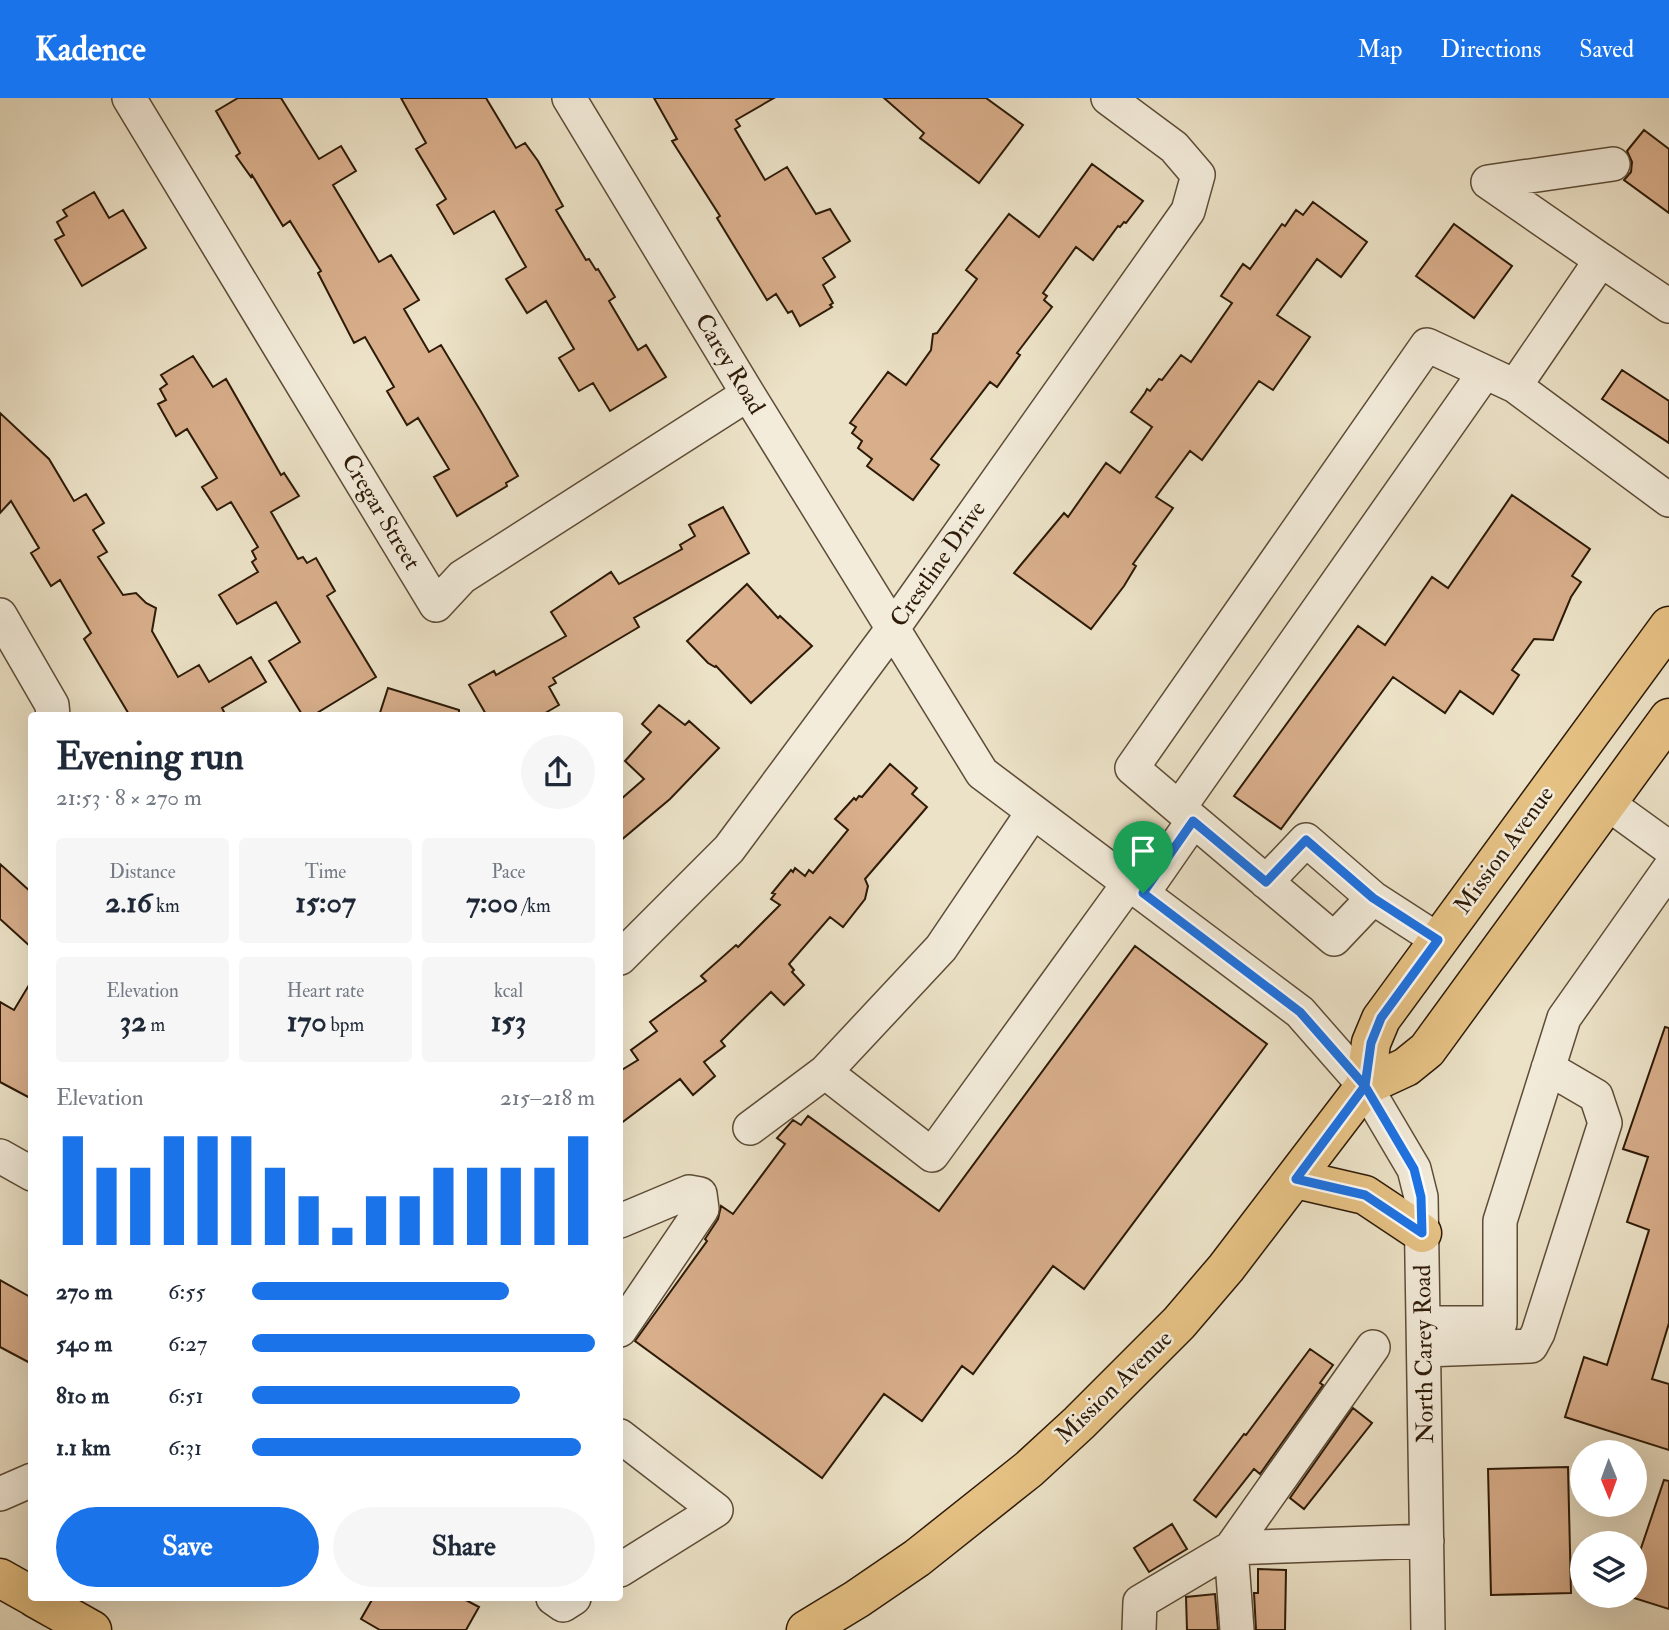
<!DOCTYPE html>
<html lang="en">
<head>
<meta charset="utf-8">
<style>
	:root { --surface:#fff; --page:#f6f6f7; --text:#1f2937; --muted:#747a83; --accent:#1a73e8 }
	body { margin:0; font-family:"IM FELL Double Pica",serif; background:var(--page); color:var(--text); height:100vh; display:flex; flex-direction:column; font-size:26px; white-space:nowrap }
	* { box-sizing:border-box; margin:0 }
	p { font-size:23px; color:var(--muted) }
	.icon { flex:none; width:38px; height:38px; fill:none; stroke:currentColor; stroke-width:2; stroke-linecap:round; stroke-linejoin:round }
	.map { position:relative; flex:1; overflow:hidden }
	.sheet { position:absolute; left:28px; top:614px; width:595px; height:889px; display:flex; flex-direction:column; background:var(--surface); border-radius:7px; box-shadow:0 7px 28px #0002 }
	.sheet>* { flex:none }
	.needle { width:46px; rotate:179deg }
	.fabs { position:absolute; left:1570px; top:1342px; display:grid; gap:14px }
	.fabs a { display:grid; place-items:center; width:77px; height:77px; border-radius:50%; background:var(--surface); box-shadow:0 7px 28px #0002; font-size:35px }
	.pin { position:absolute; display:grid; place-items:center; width:60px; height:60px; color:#fff; margin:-72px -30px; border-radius:50% 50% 50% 0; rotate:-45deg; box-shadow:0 0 7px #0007 }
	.pin .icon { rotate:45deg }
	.round { display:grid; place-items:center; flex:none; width:74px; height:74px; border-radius:37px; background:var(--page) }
	.overview { display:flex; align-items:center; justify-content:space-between; height:119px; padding:0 28px }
	h1 { font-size:38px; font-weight:700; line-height:52px }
	.metrics { display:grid; grid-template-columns:repeat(3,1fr); gap:10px; height:119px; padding:7px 28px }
	.metrics div { display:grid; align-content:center; border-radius:7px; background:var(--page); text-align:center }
	.metrics b { font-size:30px; font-weight:700 }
	.metrics small { font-size:19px; font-weight:400 }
	.metrics p { font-size:19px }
	.chart { height:196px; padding:14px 28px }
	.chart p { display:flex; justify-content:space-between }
	.chart svg { width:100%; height:126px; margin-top:7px; stroke:var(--accent); stroke-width:6 }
	.cta { display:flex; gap:14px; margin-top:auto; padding:14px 28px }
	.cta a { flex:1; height:80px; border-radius:42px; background:var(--accent); color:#fff; font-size:28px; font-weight:700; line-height:80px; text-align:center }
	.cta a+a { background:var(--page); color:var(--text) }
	ul { padding:0 28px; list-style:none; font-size:23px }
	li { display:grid; grid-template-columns:112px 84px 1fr; align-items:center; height:52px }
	li i { height:18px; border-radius:9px; background:var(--accent) }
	header { display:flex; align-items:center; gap:42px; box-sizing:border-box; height:98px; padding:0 35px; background:var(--accent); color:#fff }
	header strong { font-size:33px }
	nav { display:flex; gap:38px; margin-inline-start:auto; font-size:24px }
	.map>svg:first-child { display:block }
	.building { fill:#d8ae8b; stroke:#2d1a07; stroke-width:2 }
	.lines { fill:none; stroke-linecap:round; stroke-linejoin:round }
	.minor-casing { stroke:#5d4c37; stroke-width:36 }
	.major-casing { stroke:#2d1a07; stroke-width:41 }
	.minor { stroke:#f3ecdb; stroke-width:33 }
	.major { stroke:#e6c184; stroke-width:38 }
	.route-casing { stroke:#fff; stroke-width:14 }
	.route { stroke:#1a73e8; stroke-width:9 }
	.labels { text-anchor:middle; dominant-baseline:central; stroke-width:5; stroke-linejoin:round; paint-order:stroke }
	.street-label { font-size:24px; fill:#2d1a07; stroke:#f3ecdb }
</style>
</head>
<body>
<header>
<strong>Kadence</strong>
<nav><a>Map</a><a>Directions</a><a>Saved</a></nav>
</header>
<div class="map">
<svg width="1669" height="1532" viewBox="0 0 1669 1532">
	<rect width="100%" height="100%" fill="#ece2c7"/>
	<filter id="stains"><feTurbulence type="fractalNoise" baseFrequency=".00286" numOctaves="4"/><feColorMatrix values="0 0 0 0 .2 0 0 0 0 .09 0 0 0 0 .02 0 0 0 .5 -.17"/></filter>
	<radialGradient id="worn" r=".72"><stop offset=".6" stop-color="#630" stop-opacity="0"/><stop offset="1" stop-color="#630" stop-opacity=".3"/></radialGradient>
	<path class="building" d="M 238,0 L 281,0 L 319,61 L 341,48 L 356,73 L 333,87 L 379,164 L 391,157 L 419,202 L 404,211 L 429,254 L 441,247 L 480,312 L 518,378 L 506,385 L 507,388 L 457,418 L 434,379 L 449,371 L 418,320 L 407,327 L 387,293 L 394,289 L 365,239 L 354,245 L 318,175 L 321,173 L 290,123 L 283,128 L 252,77 L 251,79 L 236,58 L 240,55 L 216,13 Z
		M 401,0 L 486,0 L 516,50 L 525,45 L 538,63 L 563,108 L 556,112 L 586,162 L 589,161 L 596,172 L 598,171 L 615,199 L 609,203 L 638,252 L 646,247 L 666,279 L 610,313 L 593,285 L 579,293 L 559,260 L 574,251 L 546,203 L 527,215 L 506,181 L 526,169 L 494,113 L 454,136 L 437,107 L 446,101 L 416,51 L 426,45 Z
		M 654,0 L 774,0 L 736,22 L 740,28 L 735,31 L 765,82 L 787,69 L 816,116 L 830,111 L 850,143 L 823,160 L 835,179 L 823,187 L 833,205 L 830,207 L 832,209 L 800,228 L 792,213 L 788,215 L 776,196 L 767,202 L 717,120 L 720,118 L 672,43 L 677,41 Z
		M 884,0 L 986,0 L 1023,27 L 979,85 L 920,40 L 924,35 Z
		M 1644,32 L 1669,51 L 1669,115 L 1624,82 L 1631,74 L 1632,64 L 1627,53 Z
		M 1092,66 L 1143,103 L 1126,125 L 1124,124 L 1120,129 L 1118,128 L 1093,162 L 1076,149 L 1043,195 L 1047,198 L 1044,202 L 1052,209 L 1017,255 L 1020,257 L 997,289 L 990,284 L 931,361 L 939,367 L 913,402 L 867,368 L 872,361 L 858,350 L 862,343 L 852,335 L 856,329 L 850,325 L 888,274 L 906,287 L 931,252 L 933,236 L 937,235 L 977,181 L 966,172 L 1009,116 L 1039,139 Z
		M 94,94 L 109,120 L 123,112 L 146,150 L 82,188 L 55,142 L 64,137 L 57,124 L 67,118 L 63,112 Z
		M 1313,104 L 1367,144 L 1341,179 L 1317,161 L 1277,217 L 1310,239 L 1273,292 L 1259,283 L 1202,362 L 1190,353 L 1156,399 L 1173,410 L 1133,466 L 1136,468 L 1124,488 L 1091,531 L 1014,475 L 1064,415 L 1068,419 L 1106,365 L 1120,375 L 1152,329 L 1131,314 L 1145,295 L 1147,291 L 1150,293 L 1159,281 L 1162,282 L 1181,257 L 1191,264 L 1232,205 L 1221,198 L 1243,166 L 1250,171 L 1282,126 L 1285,128 L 1296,112 L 1303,117 Z
		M 1454,126 L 1512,168 L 1474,220 L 1416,178 Z
		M 193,258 L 213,289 L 226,281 L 281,377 L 284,375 L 299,398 L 271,414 L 298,461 L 303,459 L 307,465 L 316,460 L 335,493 L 327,498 L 376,579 L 312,618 L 303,618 L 269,563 L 300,544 L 276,504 L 237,526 L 219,497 L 258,474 L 252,464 L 256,461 L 252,453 L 258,449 L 231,404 L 217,412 L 202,389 L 217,380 L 187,331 L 176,338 L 158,306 L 166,302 L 160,291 L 167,286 L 161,277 Z
		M 1622,272 L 1669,303 L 1669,345 L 1602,301 Z
		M 0,315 L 49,361 L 74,403 L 86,396 L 104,425 L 93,432 L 107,454 L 98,459 L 123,497 L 136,495 L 146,505 L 156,510 L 152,533 L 178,579 L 199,567 L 209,584 L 251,559 L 266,584 L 222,610 L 226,618 L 130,618 L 84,541 L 91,535 L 60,482 L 51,488 L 31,455 L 39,450 L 11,403 L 0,415 Z
		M 1512,397 L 1590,451 L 1572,478 L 1581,484 L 1571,499 L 1553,542 L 1534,541 L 1512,572 L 1519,577 L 1493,616 L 1460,593 L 1445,615 L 1393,579 L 1281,731 L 1234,698 L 1358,528 L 1385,547 L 1432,479 L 1448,490 Z
		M 723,409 L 749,455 L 634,520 L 639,529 L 553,580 L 556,585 L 549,589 L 559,607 L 540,618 L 487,618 L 469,587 L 494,573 L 496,577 L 566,538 L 551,514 L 611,474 L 619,486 L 682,451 L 680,447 L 695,438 L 689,427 Z
		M 747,486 L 778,520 L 780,518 L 812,548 L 751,605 L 716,568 L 715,569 L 708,565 L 687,543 Z
		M 388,590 L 459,612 L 459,618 L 379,618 Z
		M 659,607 L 685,627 L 689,623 L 719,650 L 670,701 L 620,743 L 620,702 L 644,681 L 625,663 L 651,634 L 642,626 Z
		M 890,666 L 917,690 L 912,696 L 927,709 L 865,781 L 868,788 L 865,801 L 843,829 L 830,819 L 789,866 L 794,872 L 792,874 L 804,887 L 784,907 L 771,894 L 721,943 L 725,948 L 704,964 L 715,978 L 693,997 L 680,981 L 620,1026 L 620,973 L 638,962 L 631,952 L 657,933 L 650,924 L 706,883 L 701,878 L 736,847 L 738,849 L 780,807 L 771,801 L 775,796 L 772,795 L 791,772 L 793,774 L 795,770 L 805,778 L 809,772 L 813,775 L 848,732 L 835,721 L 854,700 L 856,702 L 859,698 L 862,699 Z
		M 0,766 L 32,795 L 32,850 L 0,821 Z
		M 1135,848 L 1267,946 L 1084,1191 L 1053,1168 L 973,1276 L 962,1268 L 922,1323 L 884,1296 L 822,1380 L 635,1243 L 707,1143 L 705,1141 L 718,1121 L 721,1108 L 733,1116 L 785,1046 L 777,1040 L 793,1022 L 801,1027 L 808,1018 L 939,1113 Z
		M 32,882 L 32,1001 L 0,984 L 0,904 L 14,912 Z
		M 1665,929 L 1669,930 L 1669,1225 L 1652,1281 L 1669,1286 L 1669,1352 L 1565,1319 L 1584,1259 L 1607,1267 L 1649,1132 L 1627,1124 L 1648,1059 L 1623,1051 Z
		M 0,1182 L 32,1200 L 32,1266 L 0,1249 Z
		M 1310,1251 L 1333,1267 L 1320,1285 L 1323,1287 L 1260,1376 L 1254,1371 L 1216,1419 L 1194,1402 L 1244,1336 L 1246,1337 Z
		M 1353,1310 L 1372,1325 L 1304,1411 L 1290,1400 Z
		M 1568,1369 L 1571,1495 L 1491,1497 L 1488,1371 Z
		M 1664,1382 L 1669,1383 L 1669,1511 L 1634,1500 L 1634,1471 Z
		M 1172,1426 L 1187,1451 L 1149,1474 L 1134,1450 Z
		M 1258,1471 L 1286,1472 L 1285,1532 L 1256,1532 L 1254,1495 L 1258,1495 Z
		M 1215,1496 L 1218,1532 L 1187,1532 L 1186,1499 Z
		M 373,1500 L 462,1500 L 479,1509 L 466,1532 L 380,1532 L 361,1521 Z"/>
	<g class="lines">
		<defs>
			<path id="minor" d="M 129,0 L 436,507 L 462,479 L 748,296
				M 569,0 L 748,296 L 982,675 L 1300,914 L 1365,988 L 1414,1071 L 1421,1099 L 1428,1532
				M 1601,162 L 1488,84 L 1613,66
				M 1669,208 L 1601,162 L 1515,288 L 1669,402
				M 1485,274 L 1179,710 L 1132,670 L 1427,247 L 1515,288
				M 0,517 L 52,607 L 53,618
				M 1607,705 L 1669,750
				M 1179,710 L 1334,841 L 1373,800
				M 1266,784 L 1306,742 L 1373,800 L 1438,842
				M 1143,795 L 1193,723
				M 620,860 L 729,751 L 893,530 L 1188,113 L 1198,77 L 1174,49 L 1108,0
				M 825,974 L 941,850 L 1033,714
				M 750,1030 L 825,974 L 932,1057 L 1129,785
				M 0,1058 L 32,1076
				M 620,1123 L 689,1094 L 700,1096 L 702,1111 L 620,1232
				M 1423,1225 L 1500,1225 L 1500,1123 L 1564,920 L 1669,771
				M 1424,1252 L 1531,1248 L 1538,1235 L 1605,1025 L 1596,998 L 1548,970
				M 620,1338 L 716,1412 L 620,1472
				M 0,1396 L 32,1382
				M 1231,1450 L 1427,1443
				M 1231,1450 L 1237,1532
				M 553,1500 L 563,1507 L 574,1500
				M 1139,1532 L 1140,1504 L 1231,1450 L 1373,1249"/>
			<path id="major" d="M 1365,988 L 1371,945 L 1381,921 L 1669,528
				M 1296,1081 L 1365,1097 L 1422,1135
				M 0,1480 L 32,1498
				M 35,1500 L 92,1532
				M 806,1532 L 857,1501 L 917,1460 L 1029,1371 L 1079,1325 L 1179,1225 L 1226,1170 L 1365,988 L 1406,969 L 1427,952 L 1669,620"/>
		</defs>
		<use href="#minor" class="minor-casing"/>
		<use href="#major" class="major-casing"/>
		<use href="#minor" class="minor"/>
		<use href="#major" class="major"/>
	</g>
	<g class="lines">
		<defs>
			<path id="route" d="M 1143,795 L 1300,914 L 1365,988 L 1414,1071 L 1421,1099 L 1422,1135 L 1365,1097 L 1296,1081 L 1365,988 L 1371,945 L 1381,920 L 1438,842 L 1373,800 L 1306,742 L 1266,784 L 1193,723 L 1143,795"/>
		</defs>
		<use href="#route" class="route-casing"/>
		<use href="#route" class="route"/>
	</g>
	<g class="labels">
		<g class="street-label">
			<text transform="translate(730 266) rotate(59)">Carey Road</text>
			<text transform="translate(381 414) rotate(59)">Cregar Street</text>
			<text transform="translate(938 466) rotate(-55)">Crestline Drive</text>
			<text transform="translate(1504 752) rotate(-54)">Mission Avenue</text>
			<text transform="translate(1424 1256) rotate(-91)">North Carey Road</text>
			<text transform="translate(1114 1289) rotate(-44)">Mission Avenue</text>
		</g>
	</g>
	<rect width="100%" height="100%" filter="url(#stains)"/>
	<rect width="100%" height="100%" fill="url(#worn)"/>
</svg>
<div class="fabs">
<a><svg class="needle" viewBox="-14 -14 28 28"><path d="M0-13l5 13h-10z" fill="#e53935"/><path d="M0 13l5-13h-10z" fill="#747a83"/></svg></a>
<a><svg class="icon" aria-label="layers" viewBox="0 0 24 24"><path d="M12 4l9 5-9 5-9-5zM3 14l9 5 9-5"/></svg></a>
</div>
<div class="pin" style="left:1143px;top:795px;background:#1e9e55"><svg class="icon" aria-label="arrive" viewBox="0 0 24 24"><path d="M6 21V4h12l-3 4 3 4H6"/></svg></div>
<section class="sheet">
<div class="overview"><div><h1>Evening run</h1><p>21:53 · 8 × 270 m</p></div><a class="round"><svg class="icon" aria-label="share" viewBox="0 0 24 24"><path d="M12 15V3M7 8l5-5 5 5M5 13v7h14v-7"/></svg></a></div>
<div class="metrics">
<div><p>Distance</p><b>2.16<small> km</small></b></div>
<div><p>Time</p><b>15:07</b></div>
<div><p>Pace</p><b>7:00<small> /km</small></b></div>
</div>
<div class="metrics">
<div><p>Elevation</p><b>32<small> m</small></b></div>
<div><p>Heart rate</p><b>170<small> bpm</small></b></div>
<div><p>kcal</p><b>153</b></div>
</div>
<div class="chart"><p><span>Elevation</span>215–218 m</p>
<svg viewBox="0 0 160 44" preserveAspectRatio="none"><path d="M5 44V6M15 44V17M25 44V17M35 44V6M45 44V6M55 44V6M65 44V17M75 44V27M85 44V38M95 44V27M105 44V27M115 44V17M125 44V17M135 44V17M145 44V17M155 44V6"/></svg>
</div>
<ul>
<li><b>270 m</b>6:55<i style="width:75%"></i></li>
<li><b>540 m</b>6:27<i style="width:100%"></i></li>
<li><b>810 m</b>6:51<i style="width:78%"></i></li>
<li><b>1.1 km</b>6:31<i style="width:96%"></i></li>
</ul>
<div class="cta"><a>Save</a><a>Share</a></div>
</section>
</div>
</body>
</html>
